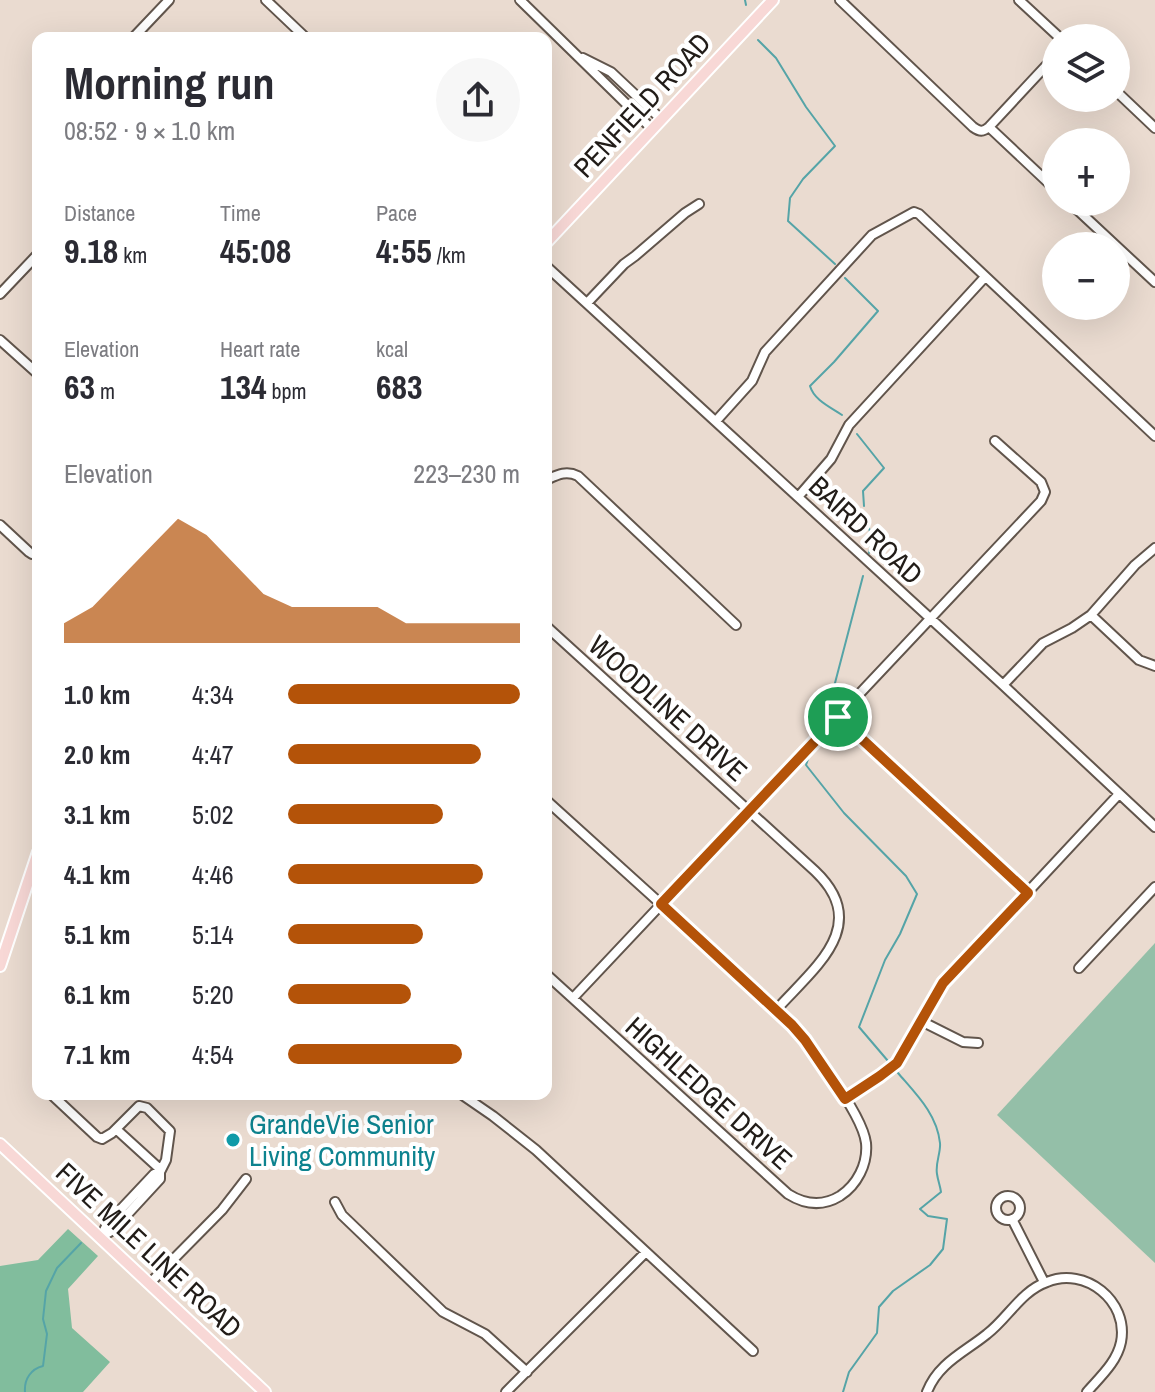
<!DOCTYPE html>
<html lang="en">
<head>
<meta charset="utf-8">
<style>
	:root { --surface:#fff; --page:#f7f7f7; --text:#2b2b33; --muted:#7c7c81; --accent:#b45309 }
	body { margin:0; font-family:"Archivo Narrow",sans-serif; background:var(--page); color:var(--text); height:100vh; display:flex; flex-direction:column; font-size:30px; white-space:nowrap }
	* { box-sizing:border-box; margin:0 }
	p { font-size:26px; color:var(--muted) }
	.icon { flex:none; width:44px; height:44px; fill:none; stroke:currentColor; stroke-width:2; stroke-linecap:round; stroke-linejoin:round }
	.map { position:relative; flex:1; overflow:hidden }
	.sheet { position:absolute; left:32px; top:32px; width:520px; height:1068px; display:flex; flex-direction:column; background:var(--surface); border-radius:16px; box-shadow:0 8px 32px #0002 }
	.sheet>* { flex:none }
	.buttons { position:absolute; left:1042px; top:24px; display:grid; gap:16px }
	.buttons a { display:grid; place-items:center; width:88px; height:88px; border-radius:50%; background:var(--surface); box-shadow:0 8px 32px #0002; font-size:40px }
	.pin { position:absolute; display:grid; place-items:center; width:68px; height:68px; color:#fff; margin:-34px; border:4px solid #fff; border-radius:50%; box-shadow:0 2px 8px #0007 }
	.round { display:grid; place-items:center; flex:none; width:84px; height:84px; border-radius:42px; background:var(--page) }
	.summary { display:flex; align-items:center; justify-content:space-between; height:136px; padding:0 32px }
	h1 { font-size:44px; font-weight:700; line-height:60px }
	.metrics { display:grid; grid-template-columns:repeat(3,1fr); gap:12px; height:136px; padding:8px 32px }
	.metrics div { display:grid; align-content:center }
	.metrics b { font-size:34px; font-weight:700 }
	.metrics small { font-size:22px; font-weight:400 }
	.metrics p { font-size:22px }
	.chart { height:224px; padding:16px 32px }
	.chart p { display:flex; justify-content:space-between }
	.chart svg { width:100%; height:144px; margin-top:8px; fill:var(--accent); opacity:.7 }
	ul { padding:0 32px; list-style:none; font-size:26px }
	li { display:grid; grid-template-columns:128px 96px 1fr; align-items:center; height:60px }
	li i { height:20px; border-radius:10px; background:var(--accent) }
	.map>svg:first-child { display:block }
	.green { fill:#94bfa8 }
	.forest { fill:#81bd9d }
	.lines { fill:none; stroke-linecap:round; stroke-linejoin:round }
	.stream { stroke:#55a4a7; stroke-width:2 }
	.minor-casing { stroke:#61554c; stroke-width:12 }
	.major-casing { stroke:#fff; stroke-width:14 }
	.minor { stroke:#fff; stroke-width:8 }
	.major { stroke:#f8d8d6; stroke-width:10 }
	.route-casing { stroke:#fff; stroke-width:16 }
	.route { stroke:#b45309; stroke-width:10 }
	.culture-dot { fill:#0f9aa8; stroke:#fff; stroke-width:3 }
	.labels { text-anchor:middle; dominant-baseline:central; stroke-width:8; stroke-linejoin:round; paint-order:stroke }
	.street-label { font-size:28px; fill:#211c18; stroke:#fff }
	.culture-label { font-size:28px; fill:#0d838f; stroke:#fff; text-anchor:start }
</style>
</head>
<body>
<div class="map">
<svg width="1155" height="1392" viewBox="0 0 1155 1392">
	<rect width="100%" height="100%" fill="#eadbd0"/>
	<path class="green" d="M 1155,943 L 1155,1263 L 997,1115 Z"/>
	<path class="forest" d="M 68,1229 L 98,1256 L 68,1289 L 72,1328 L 110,1362 L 83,1392 L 0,1392 L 0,1266 L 38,1260 Z"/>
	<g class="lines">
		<path class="stream" d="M 745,0 L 746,5
			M 758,40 L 776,58 L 806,107 L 835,146 L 803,179 L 790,198 L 788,221 L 835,264
			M 842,415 C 830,407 814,400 810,386 L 834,362 L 878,311 L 845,278
			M 857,434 L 884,468 L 863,491 L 864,506
			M 867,520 L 872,540 L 869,553
			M 824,725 L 863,576
			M 808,759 L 806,765 L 844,813 L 906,876 L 917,894 L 900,934 L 885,960 L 859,1027 L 888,1061
			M 25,1392 C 24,1379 31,1369 43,1366 L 47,1334 L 43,1319 L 46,1291 L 57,1268 L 81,1243
			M 843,1392 L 849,1372 L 877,1333 L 879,1307 L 893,1291 L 930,1265 L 943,1249 L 947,1219 L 928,1216 L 920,1209 L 941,1192 C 940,1185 938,1181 937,1174 C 935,1163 941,1153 940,1143 C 937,1114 916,1094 898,1073"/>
		<defs>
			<path id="minor" d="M 266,0 L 306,38
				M 520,0 L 652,129
				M 840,0 L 973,127 C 980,132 983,132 989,127 L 1056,55
				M 1019,0 L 1060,38
				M 133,38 L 169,0
				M 583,58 L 611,72 L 661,119
				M 1116,91 L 1155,128
				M 989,127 L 1056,190
				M 1069,202 L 1155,282
				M 546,266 L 1003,685 L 1155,827
				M 0,294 L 38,254
				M 587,303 L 624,264 L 635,256 L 685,213 L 699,204
				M 0,340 L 38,374
				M 716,421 L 752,381 L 765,352 L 872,235 L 914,212 L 919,214 L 1155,436
				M 546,480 C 557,475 566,470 578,476 L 736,625
				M 798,497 L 831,459 L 849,425 L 985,277
				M 0,525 L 29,552 L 32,554 L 38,554
				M 1091,615 L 1139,660 L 1155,666
				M 546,626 L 815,871 C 872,925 815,967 777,1009
				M 1003,685 L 1043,643 L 1072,628 L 1091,615 L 1135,565 L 1155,548
				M 838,717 L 1028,893
				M 546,800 L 777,1009 C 801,1034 862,1111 866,1143 C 868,1164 857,1185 840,1196 C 822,1207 804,1204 788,1194 L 546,974
				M 1079,968 L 1155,887
				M 573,998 L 1041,501 L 1045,492 L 1041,482 L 995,441
				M 921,1021 L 963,1042 L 978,1043
				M 51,1094 L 97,1137 L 102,1139 L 112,1133 L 139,1106 L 147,1108 L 170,1131 L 166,1160 L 160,1172 L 160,1179 L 113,1230 L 101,1237
				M 461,1094 L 493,1116 L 536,1150 L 753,1351
				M 845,1099 L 880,1076 L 897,1063 L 943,983 L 1119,794
				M 116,1129 L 161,1170
				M996 1208a12 12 0 1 1 24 0a12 12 0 1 1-24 0Z
				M 335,1202 L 342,1215 L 443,1312 L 485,1334 L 527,1372
				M 1012,1219 L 1044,1282
				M 101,1237 L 107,1224 L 154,1174 L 160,1172
				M 150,1283 L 222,1210 L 246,1179
				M 506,1392 L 646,1252
				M 927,1392 C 938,1363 965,1352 987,1334 C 1008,1318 1021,1291 1047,1282 C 1085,1266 1129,1301 1121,1342 C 1117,1362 1100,1377 1087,1392"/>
			<path id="major" d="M 546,243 L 773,0
				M 0,966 L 38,852
				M 0,1144 L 265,1392"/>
		</defs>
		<use href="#minor" class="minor-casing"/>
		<use href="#major" class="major-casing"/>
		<use href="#minor" class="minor"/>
		<use href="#major" class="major"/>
	</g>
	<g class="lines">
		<defs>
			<path id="route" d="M 838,717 L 1028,893 L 943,983 L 897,1063 L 880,1076 L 845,1099 L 805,1040 L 792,1025 L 661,904 Z"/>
		</defs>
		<use href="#route" class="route-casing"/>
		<use href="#route" class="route"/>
	</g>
	<circle class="culture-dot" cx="233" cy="1140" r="8"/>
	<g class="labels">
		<g class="street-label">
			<text transform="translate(642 105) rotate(-47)">PENFIELD ROAD</text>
			<text transform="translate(866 530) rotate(43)">BAIRD ROAD</text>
			<text transform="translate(668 708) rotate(42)">WOODLINE DRIVE</text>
			<text transform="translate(709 1093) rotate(42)">HIGHLEDGE DRIVE</text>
			<text transform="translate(149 1250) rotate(43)">FIVE MILE LINE ROAD</text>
		</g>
		<g class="culture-label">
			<text x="249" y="1124">GrandeVie Senior<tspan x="249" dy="32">Living Community</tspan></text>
		</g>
	</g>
</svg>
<div class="buttons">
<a><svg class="icon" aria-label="layers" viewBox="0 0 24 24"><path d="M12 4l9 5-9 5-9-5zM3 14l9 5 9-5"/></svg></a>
<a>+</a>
<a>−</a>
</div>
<div class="pin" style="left:838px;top:717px;background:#1e9e55"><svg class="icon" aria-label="arrive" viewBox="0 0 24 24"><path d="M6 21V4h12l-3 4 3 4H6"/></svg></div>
<section class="sheet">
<div class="summary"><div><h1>Morning run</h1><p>08:52 · 9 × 1.0 km</p></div><a class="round"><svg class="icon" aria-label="share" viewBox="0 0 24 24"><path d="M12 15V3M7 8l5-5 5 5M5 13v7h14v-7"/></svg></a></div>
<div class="metrics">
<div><p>Distance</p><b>9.18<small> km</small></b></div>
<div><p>Time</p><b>45:08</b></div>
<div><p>Pace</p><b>4:55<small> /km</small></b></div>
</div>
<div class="metrics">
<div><p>Elevation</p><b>63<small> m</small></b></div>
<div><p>Heart rate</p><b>134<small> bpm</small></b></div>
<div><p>kcal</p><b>683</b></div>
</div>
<div class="chart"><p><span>Elevation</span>223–230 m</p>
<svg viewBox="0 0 160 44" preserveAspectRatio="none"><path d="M0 44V38L10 33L20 24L30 15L40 6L50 11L60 20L70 29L80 33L90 33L100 33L110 33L120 38L130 38L140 38L150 38L160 38V44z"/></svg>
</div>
<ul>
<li><b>1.0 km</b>4:34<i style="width:100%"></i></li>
<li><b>2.0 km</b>4:47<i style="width:83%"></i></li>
<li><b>3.1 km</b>5:02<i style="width:67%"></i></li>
<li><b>4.1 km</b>4:46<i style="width:84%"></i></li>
<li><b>5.1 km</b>5:14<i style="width:58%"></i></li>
<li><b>6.1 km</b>5:20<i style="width:53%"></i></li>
<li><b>7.1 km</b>4:54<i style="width:75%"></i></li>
</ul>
</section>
</div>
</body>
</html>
